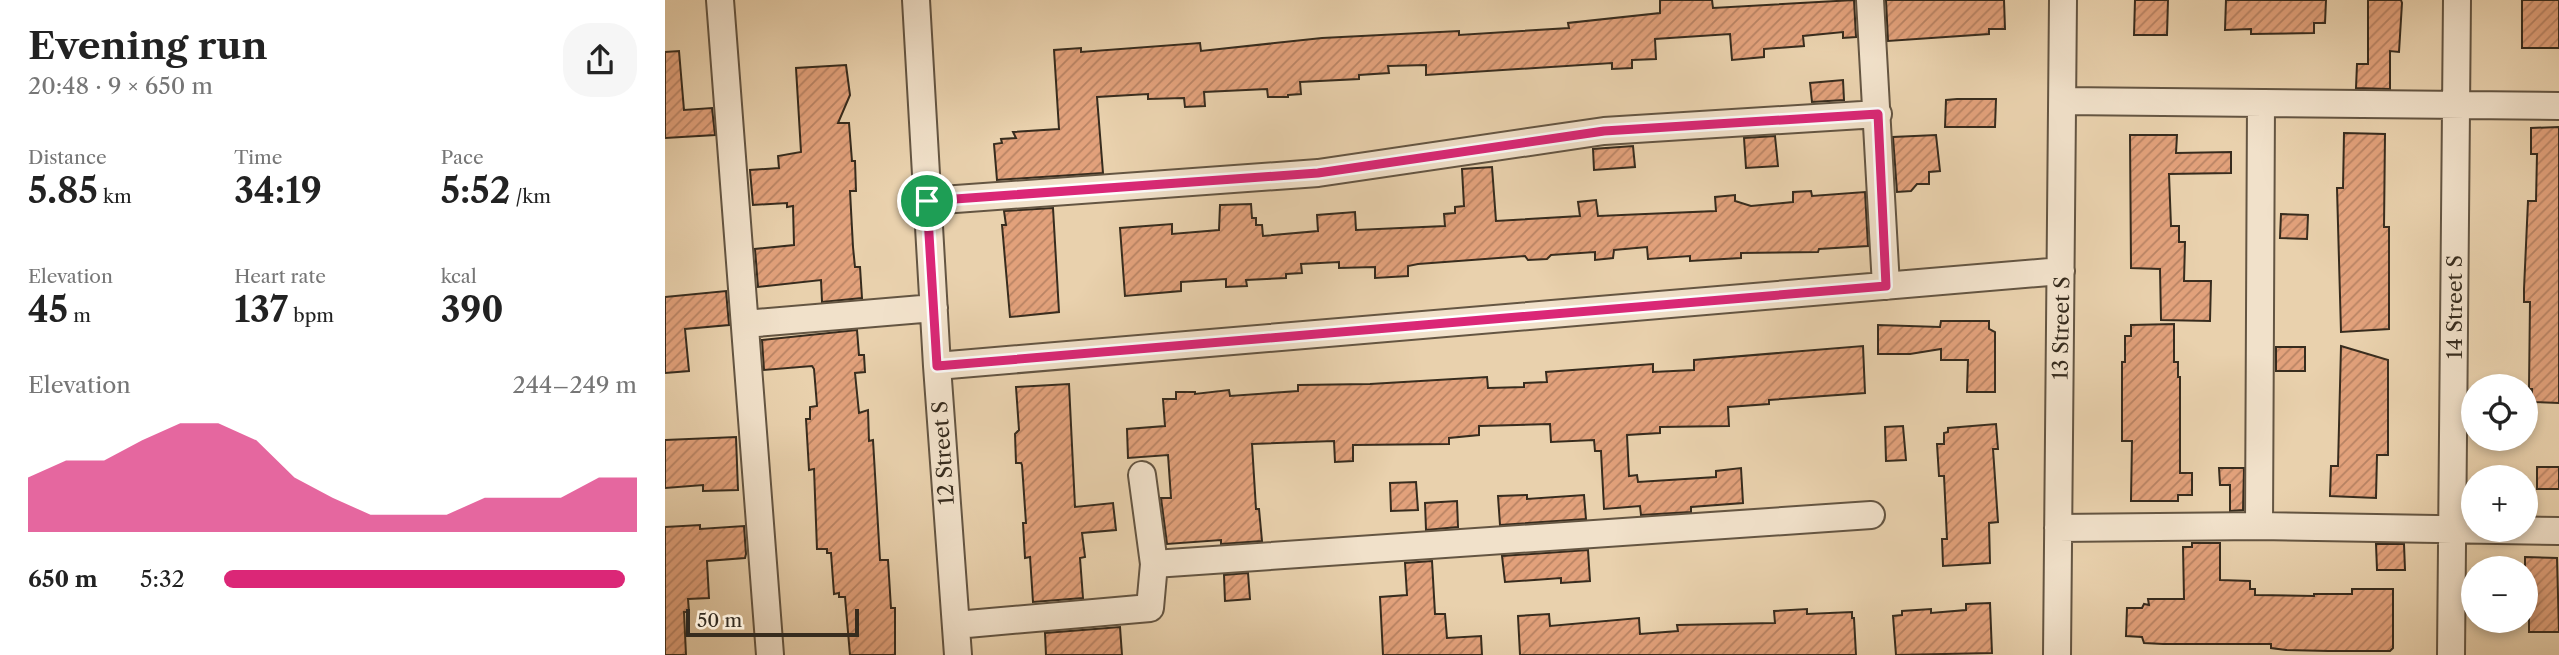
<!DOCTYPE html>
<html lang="en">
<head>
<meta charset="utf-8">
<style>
	:root { --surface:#fff; --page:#f6f6f6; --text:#222; --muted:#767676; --accent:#db2777 }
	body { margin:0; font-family:"Libre Caslon Text",serif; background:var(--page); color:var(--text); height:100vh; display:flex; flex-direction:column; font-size:26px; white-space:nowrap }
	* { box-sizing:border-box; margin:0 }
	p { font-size:23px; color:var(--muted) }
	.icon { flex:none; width:38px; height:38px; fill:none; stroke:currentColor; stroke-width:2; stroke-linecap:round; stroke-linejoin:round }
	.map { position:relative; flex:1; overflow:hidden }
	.details { display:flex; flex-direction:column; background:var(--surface); width:665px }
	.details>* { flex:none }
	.buttons { position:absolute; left:1796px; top:374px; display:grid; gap:14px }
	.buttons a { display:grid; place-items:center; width:77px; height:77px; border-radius:50%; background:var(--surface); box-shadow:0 4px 10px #0003; font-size:35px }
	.scale { position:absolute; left:21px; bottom:18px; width:173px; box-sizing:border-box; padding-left:7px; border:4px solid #372c1e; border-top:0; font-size:19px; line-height:24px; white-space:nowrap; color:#372c1e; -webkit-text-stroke:5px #f1e1ca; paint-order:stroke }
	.pin { position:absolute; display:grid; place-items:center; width:60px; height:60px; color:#fff; margin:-30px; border:4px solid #fff; border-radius:50%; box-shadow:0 2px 7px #0007 }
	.round { display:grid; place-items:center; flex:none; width:74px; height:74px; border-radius:28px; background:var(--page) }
	.head { display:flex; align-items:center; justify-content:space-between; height:119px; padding:0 28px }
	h1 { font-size:38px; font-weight:700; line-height:52px }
	.metrics { display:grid; grid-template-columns:repeat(3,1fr); gap:10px; height:119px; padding:7px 28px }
	.metrics div { display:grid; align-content:center }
	.metrics b { font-size:35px; font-weight:700 }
	.metrics small { font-size:19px; font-weight:400 }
	.metrics p { font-size:19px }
	.chart { height:196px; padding:14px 28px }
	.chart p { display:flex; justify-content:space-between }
	.chart svg { width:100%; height:126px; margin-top:7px; fill:var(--accent); opacity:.7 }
	ul { padding:0 28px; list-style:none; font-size:23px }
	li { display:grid; grid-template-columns:112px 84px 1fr; align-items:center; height:52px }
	li i { height:18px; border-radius:9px; background:var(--accent) }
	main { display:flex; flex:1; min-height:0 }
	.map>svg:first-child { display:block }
	.building { fill:url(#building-hatch); stroke:#372c1e; stroke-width:2 }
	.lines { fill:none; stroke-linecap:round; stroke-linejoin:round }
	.minor-casing { stroke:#645542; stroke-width:30 }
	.minor { stroke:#f1e1ca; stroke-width:26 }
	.route-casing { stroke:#fff; stroke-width:14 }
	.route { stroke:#db2777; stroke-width:9 }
	.labels { text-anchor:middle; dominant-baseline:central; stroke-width:7; stroke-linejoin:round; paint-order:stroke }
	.street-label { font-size:21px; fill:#372c1e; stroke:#f1e1ca }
</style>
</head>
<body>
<main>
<section class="details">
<div class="head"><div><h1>Evening run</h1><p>20:48 · 9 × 650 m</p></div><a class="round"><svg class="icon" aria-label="share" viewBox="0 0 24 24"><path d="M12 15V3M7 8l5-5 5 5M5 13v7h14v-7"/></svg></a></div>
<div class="metrics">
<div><p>Distance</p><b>5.85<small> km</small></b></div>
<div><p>Time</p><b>34:19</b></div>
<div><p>Pace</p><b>5:52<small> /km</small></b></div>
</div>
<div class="metrics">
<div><p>Elevation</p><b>45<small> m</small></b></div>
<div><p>Heart rate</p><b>137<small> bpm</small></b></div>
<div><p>kcal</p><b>390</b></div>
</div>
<div class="chart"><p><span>Elevation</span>244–249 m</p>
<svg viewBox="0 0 160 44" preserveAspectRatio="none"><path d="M0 44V25L10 19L20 19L30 12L40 6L50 6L60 12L70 25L80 32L90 38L100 38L110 38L120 32L130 32L140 32L150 25L160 25V44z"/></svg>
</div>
<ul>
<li><b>650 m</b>5:32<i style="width:97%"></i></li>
</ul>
</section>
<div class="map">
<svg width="1894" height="655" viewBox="0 0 1894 655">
	<defs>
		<pattern id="building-hatch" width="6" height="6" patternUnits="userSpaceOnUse" patternTransform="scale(1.75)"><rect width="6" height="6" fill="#e2a17b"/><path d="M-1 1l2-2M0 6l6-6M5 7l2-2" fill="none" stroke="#b88364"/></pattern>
	</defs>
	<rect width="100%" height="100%" fill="#e9d1ad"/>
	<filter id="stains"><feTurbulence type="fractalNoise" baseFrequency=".00286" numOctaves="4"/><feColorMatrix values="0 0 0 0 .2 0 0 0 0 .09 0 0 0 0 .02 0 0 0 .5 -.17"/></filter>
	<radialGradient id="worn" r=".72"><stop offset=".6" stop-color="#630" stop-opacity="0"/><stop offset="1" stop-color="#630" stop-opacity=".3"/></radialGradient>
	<path class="building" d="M 995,0 L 1047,0 L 1048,8 L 1189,0 L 1191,37 L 1178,38 L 1178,32 L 1138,36 L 1139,46 L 1099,49 L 1099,57 L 1067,60 L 1065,34 L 990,39 L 991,59 L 967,60 L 967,68 L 947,69 L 947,63 L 761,75 L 761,65 L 723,66 L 724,73 L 694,75 L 694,79 L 635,82 L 636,94 L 623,95 L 623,97 L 603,97 L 602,89 L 539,92 L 540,106 L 520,107 L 519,98 L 483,99 L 483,94 L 432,97 L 438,173 L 332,180 L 329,144 L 337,143 L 336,139 L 351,138 L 348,132 L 394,129 L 389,50 L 416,48 L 416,52 L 535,43 L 536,51 L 657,38 L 794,31 L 794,35 L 904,28 L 903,23 L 995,13 Z
		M 1221,0 L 1339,0 L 1340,29 L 1324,29 L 1324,34 L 1223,41 Z
		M 1470,0 L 1503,0 L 1502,35 L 1469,35 Z
		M 1561,0 L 1661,0 L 1660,23 L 1649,23 L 1649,33 L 1586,34 L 1586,29 L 1560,30 Z
		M 1703,0 L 1736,0 L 1737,3 L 1734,52 L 1725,51 L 1725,89 L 1691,88 L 1692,64 L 1703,64 Z
		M 1857,0 L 1894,0 L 1894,48 L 1857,48 Z
		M 14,51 L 19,110 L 47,108 L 50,135 L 0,138 L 0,52 Z
		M 181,65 L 185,95 L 173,123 L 184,123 L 187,161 L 190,161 L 191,191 L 185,191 L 188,247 L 190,267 L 195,267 L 197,298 L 157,302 L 156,280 L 93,287 L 90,249 L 129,245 L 128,206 L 122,207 L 122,203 L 88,205 L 85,170 L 114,168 L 113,156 L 136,152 L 131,68 Z
		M 1178,80 L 1179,100 L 1147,102 L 1145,83 Z
		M 1292,99 L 1331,99 L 1330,127 L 1280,127 L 1281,100 Z
		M 1894,127 L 1894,403 L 1867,402 L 1867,389 L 1864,389 L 1865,302 L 1859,302 L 1859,289 L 1863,201 L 1871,201 L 1872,154 L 1866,154 L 1866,128 Z
		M 1679,133 L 1720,134 L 1719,227 L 1724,227 L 1724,329 L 1676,332 L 1672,188 L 1678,188 Z
		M 1271,135 L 1275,171 L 1264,172 L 1264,184 L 1252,184 L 1246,191 L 1232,192 L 1228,137 Z
		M 1465,135 L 1512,135 L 1511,153 L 1566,152 L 1566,173 L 1504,174 L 1506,226 L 1514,226 L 1514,242 L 1520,242 L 1519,281 L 1546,281 L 1545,321 L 1496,320 L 1495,269 L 1466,268 Z
		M 1110,136 L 1113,166 L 1081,168 L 1079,138 Z
		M 968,146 L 970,167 L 929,170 L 928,149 Z
		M 827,167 L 831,221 L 915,216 L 913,202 L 931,200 L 933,216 L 1051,211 L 1050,197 L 1070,195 L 1070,201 L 1086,206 L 1128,202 L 1128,192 L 1146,191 L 1147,196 L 1200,192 L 1203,246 L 1154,249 L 1153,252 L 1076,253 L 1076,258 L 1025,261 L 1025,256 L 983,259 L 982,247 L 949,250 L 948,258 L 930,260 L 930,252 L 886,255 L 882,259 L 863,260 L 860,256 L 753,264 L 743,266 L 743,276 L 710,278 L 710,267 L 674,268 L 674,262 L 636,264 L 637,273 L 621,274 L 621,278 L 581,280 L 582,286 L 561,287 L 561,279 L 516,282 L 516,291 L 460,296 L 455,228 L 507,224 L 507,234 L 554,230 L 555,205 L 586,204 L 587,218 L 591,218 L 591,225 L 597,225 L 598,236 L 653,231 L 652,215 L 690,212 L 691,230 L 780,226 L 779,214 L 790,213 L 790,207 L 799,206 L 797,169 Z
		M 388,208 L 394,312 L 345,317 L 337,225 L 341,225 L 339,211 Z
		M 1616,214 L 1643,215 L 1642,239 L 1615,238 Z
		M 61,291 L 64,325 L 20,329 L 24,371 L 0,373 L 0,297 Z
		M 1276,321 L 1324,321 L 1324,329 L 1330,332 L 1330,392 L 1302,392 L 1303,360 L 1276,360 L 1276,349 L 1245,354 L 1213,354 L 1213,325 L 1275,327 Z
		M 1509,324 L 1509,362 L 1513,362 L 1513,377 L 1515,377 L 1515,473 L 1527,473 L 1527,495 L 1513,495 L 1513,501 L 1466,501 L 1467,441 L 1457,441 L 1457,362 L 1460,362 L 1460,336 L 1466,336 L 1466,325 Z
		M 192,330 L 194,355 L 199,355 L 200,372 L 190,373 L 194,413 L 203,410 L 204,441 L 208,440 L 215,560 L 223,560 L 226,608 L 230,608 L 230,655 L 185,655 L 180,597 L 174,597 L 174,593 L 169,594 L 166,553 L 162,553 L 162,549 L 152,549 L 149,469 L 144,470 L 141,419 L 145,419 L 145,407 L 152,406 L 149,369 L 147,366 L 99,370 L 97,340 Z
		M 1198,346 L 1200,393 L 1104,400 L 1104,404 L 1063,407 L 1064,426 L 995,427 L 995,433 L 962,435 L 964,476 L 972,475 L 973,482 L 1051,477 L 1051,471 L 1076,468 L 1078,503 L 1026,507 L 1026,512 L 976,515 L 975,506 L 939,509 L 936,451 L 930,451 L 929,440 L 886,442 L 885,424 L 814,426 L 814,435 L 784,438 L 784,444 L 688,445 L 688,461 L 670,462 L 669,441 L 587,444 L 591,509 L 594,509 L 597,541 L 556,544 L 556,540 L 502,544 L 496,498 L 506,498 L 503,455 L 463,458 L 462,429 L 500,426 L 498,399 L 511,399 L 511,392 L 530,392 L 530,394 L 564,390 L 565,396 L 633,391 L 633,385 L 705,384 L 822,377 L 823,388 L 859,387 L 859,383 L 882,382 L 881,372 L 988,364 L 988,372 L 1029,370 L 1029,360 Z
		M 1676,346 L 1723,360 L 1723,455 L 1712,455 L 1711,498 L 1665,496 L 1666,466 L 1673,466 Z
		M 1611,347 L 1640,347 L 1640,371 L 1611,371 Z
		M 404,384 L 410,507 L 448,503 L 451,530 L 417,533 L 420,557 L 415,558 L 418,598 L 368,602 L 365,557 L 360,558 L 358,523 L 361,523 L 357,465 L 356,463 L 351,463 L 350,434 L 354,430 L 351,387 Z
		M 1331,424 L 1333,449 L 1328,449 L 1333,522 L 1324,523 L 1325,563 L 1278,566 L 1277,539 L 1282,539 L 1279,476 L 1274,476 L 1272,444 L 1279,444 L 1279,433 L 1283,432 L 1283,428 Z
		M 1238,426 L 1241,460 L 1221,461 L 1220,427 Z
		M 71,437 L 73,490 L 38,491 L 38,485 L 0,488 L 0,440 Z
		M 1872,467 L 1894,467 L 1894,489 L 1872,489 Z
		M 1554,468 L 1579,468 L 1578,510 L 1565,511 L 1565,485 L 1555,485 Z
		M 751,482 L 753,510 L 726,511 L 725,483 Z
		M 862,495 L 862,499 L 919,495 L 921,519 L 835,525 L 833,496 Z
		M 792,501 L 793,527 L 761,530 L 760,503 Z
		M 35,525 L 35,529 L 79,526 L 81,554 L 80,558 L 42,561 L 44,598 L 23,599 L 24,612 L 19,612 L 21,655 L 0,655 L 0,527 Z
		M 1527,543 L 1555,543 L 1555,580 L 1585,581 L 1585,589 L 1590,589 L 1590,595 L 1649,596 L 1649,594 L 1687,594 L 1687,589 L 1728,589 L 1728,648 L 1725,651 L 1663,651 L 1621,650 L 1606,648 L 1606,644 L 1498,644 L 1479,643 L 1477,637 L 1461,636 L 1462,608 L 1477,608 L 1479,604 L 1484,605 L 1483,599 L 1519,599 L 1518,547 L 1527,547 Z
		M 1711,544 L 1739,544 L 1740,570 L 1712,570 Z
		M 923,550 L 925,581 L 896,583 L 896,578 L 840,582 L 837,556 Z
		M 1860,557 L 1892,558 L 1894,632 L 1864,632 L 1864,589 L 1860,589 Z
		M 767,561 L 770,614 L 780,614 L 782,638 L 816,636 L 817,655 L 718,655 L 715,597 L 742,595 L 740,563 Z
		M 583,573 L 585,599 L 560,601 L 559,575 Z
		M 1325,603 L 1327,653 L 1231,655 L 1228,616 L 1237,615 L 1237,611 L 1266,609 L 1266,613 L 1301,610 L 1301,604 Z
		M 1142,609 L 1142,614 L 1187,612 L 1187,618 L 1189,618 L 1191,655 L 855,655 L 853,616 L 884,614 L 885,626 L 974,618 L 975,634 L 1013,631 L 1012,625 L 1110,623 L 1109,611 Z
		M 455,627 L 457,655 L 381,655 L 380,633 Z"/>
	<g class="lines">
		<defs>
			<path id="minor" d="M 55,0 L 105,655
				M 251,0 L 272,366 L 293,655
				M 1205,0 L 1221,286
				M 1398,101 L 1894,106
				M 263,201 L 653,173 L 939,131 L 1213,114
				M 80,324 L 269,308
				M 272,366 L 1396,271
				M 1594,526 L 1596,103
				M 1393,528 L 1594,526 L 1894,531
				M 489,564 L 1206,515
				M 291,625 L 485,608 L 489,564 L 477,475
				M 1392,655 L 1398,0
				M 1786,655 L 1792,0"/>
		</defs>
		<use href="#minor" class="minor-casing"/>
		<use href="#minor" class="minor"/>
	</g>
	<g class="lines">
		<defs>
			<path id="route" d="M 1213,114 L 1221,286 L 272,366 L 262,201 L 653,173 L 939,131 Z"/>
		</defs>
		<use href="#route" class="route-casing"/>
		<use href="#route" class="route"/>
	</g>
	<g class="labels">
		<g class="street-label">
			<text transform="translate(1789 307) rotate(-90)">14 Street S</text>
			<text transform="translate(1396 328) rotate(-89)">13 Street S</text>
			<text transform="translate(278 453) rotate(-94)">12 Street S</text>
		</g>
	</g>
	<rect width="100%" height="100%" filter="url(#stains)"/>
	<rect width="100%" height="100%" fill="url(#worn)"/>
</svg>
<div class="buttons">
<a><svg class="icon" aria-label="locate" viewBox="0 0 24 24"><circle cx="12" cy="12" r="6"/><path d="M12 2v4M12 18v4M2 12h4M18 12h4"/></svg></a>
<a>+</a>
<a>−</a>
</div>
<div class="scale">50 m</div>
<div class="pin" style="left:262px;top:201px;background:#1e9e55"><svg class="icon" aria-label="arrive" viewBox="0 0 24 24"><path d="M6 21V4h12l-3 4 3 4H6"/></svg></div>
</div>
</main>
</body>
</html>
